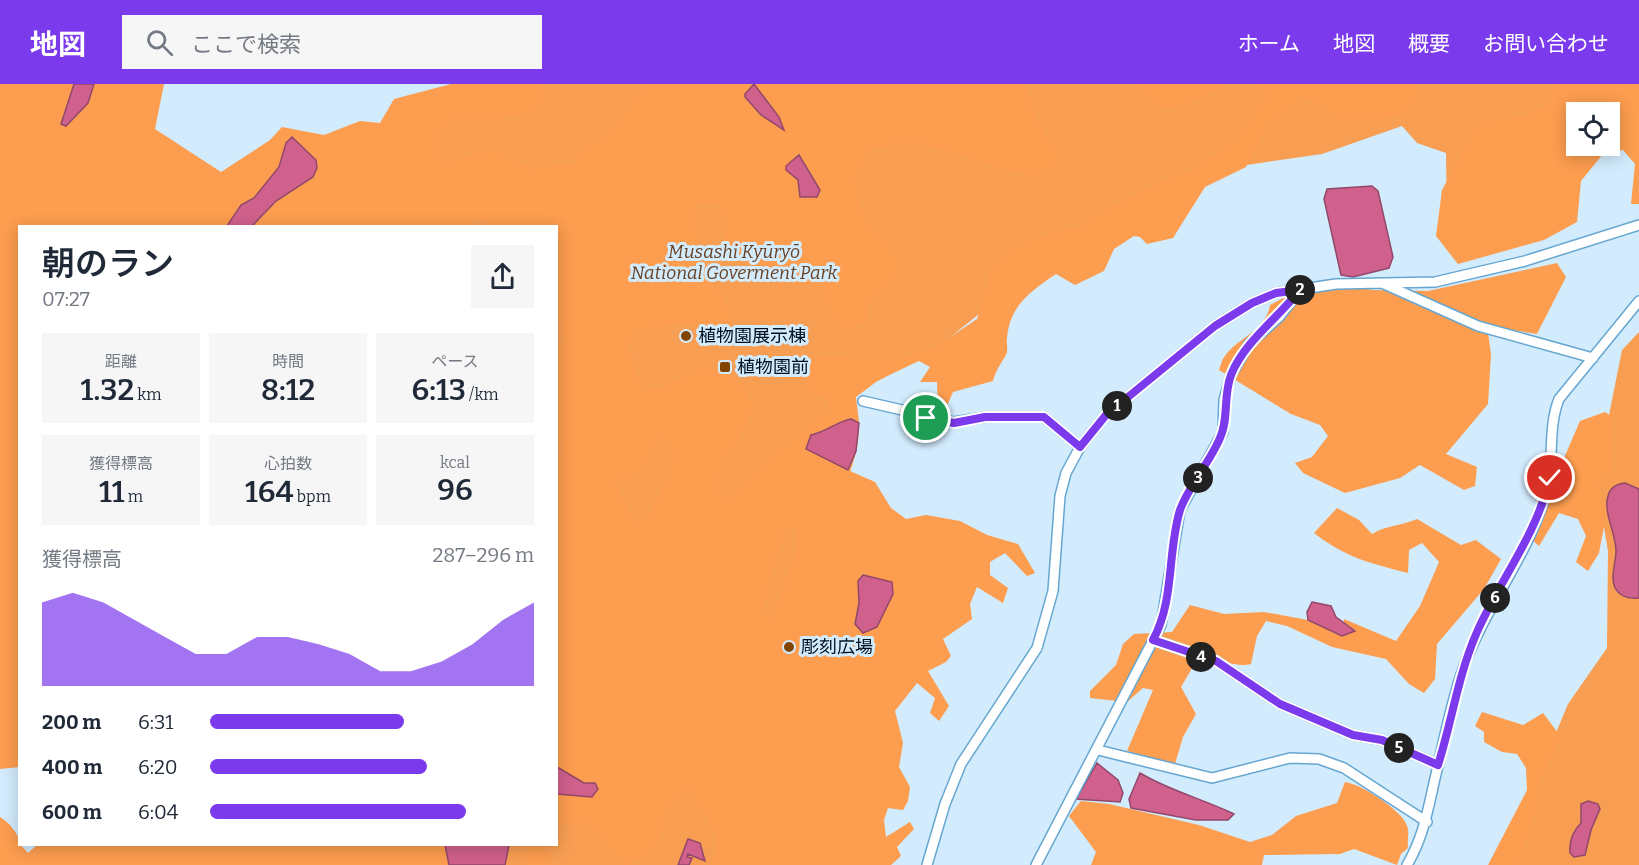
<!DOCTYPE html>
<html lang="ja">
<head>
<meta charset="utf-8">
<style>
	:root { --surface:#fff; --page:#f6f6f7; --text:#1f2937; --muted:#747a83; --accent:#7c3aed }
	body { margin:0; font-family:Bitter,"Noto Sans JP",serif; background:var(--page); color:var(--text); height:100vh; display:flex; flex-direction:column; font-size:22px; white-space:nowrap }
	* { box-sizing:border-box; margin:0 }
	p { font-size:20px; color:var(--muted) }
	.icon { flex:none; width:33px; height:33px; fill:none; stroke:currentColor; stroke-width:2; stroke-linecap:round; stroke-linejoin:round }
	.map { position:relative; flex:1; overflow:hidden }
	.side { position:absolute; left:18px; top:141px; width:540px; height:621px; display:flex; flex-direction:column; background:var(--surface); border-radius:0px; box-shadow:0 3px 15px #0003 }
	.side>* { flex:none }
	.tools { position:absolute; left:1566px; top:18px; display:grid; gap:12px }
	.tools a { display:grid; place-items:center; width:54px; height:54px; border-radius:0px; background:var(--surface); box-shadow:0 3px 15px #0003; font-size:30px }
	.pin { position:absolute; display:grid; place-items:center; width:51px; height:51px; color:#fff; margin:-26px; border:3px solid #fff; border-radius:50%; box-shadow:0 2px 6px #0007 }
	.km { position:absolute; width:30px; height:30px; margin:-15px; border-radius:50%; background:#222; color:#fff; font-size:16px; line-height:30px; text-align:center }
	.round { display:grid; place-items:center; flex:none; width:63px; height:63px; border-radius:0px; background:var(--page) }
	.head { display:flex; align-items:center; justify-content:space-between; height:102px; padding:0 24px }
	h1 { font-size:33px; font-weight:600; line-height:45px }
	.metrics { display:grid; grid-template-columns:repeat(3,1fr); gap:9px; height:102px; padding:6px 24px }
	.metrics div { display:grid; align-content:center; border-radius:0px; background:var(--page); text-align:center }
	.metrics b { font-size:30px; font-weight:600 }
	.metrics small { font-size:16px; font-weight:400 }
	.metrics p { font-size:16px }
	.chart { height:168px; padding:12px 24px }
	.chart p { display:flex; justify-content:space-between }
	.chart svg { width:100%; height:108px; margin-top:6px; fill:var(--accent); opacity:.7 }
	ul { padding:0 24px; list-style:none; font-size:20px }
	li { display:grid; grid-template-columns:96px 72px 1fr; align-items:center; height:45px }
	li i { height:15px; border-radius:8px; background:var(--accent) }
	header { display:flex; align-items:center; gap:36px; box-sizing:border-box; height:84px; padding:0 30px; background:var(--accent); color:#fff }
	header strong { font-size:28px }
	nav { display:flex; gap:33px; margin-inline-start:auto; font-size:21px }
	.search { width:420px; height:54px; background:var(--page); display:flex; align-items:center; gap:15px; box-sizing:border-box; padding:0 21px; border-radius:0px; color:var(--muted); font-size:22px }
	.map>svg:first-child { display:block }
	.green { fill:#f89e53 }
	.forest { fill:#fc9d4f; fill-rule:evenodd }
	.water { fill:#d0618c; stroke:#92486b; stroke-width:1.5 }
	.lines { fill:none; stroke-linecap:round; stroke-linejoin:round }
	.minor-casing { stroke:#66a7d1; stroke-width:12 }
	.minor { stroke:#fff; stroke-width:9 }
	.route-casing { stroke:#fff; stroke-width:12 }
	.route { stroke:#7c3aed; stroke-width:8 }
	.poi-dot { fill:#814402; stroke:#d2ebfd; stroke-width:2 }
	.labels { text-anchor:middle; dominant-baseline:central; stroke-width:6; stroke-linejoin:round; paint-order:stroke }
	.park-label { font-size:18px; font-style:italic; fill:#684122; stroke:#d2ebfd }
	.poi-label { font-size:18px; fill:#000f1e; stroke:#d2ebfd; text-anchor:start }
</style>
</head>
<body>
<header>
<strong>地図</strong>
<div class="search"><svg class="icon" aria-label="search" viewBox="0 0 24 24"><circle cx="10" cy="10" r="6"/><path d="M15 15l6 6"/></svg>ここで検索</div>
<nav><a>ホーム</a><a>地図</a><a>概要</a><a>お問い合わせ</a></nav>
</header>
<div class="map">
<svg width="1639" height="781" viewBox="0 0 1639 781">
	<rect width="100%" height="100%" fill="#d2ebfd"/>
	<path class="green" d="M 455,0 L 1639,0 L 1610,28 L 1576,28 L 1576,62 L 1447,145 L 1446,69 L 1417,59 L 1402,42 L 1322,70 L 1219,85 L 1026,192 L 927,272 L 854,309 C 861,340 861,357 850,388 L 759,781 L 89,781 L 84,761 L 556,760 L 556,142 L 452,142 L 390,46 Z
		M 1639,248 L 1639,781 L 1501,781 L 1568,620 L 1607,564 L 1608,467 L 1596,396 L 1622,266 Z"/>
	<path class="forest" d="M 0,0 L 74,0 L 71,8 L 88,19 L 94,0 L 164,0 L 155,45 L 221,88 L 270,56 L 282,43 L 324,51 L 360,37 L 380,39 L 394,15 L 451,0 L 541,0 L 543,20 C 515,38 485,35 453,35 L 438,49 L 439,68 L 448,79 L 490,66 L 532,85 L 556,80 L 574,80 L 582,64 L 602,57 L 643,3 L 641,0 L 1024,0 L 1037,38 L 1057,70 L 1058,78 L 1034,91 L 1014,88 L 919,59 L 899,58 L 869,67 L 855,94 L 859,123 L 867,138 L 896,172 L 898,189 L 871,217 L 866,236 L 852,245 L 837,241 L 820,200 C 775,192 756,196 725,159 L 727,135 L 717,120 L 698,120 L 693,128 L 702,183 L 732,230 L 723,243 L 687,239 L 635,246 L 627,261 L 643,307 L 659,304 L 707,283 L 735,293 L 756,323 L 721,383 L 717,403 L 729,416 L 754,387 L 831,325 L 826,316 L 798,296 L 802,280 L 808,271 L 890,277 L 934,264 L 977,235 L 992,184 L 1010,166 L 1040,153 L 1078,143 L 1132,111 L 1192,85 L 1236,56 L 1266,13 L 1258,0 L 1417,0 C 1425,42 1360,35 1335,35 L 1320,19 L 1304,14 L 1270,38 L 1246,83 L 1205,103 L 1173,154 L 1147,160 L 1140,153 L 1134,152 L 1114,165 L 1104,187 L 1075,201 L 1056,190 C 1031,207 1010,221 1007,254 C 1006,258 1008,263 1007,268 C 1005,275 996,284 993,297 L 953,308 L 946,324 L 938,322 L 937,298 L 920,298 L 930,283 L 919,277 L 880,295 L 856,313 L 859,339 C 846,333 839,339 828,347 L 834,380 L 875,398 L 891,424 L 906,435 L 926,431 L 960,437 L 987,451 L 1018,460 L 1035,489 L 1027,492 L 1005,469 L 990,478 L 990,491 L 1008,504 L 1003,519 L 977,503 L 970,520 L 972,535 L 943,555 L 951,572 L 946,578 L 928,587 L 949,622 L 939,637 L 930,629 L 935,614 L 917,599 L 895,627 L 903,659 L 899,683 L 910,703 L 908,717 L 903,726 L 888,724 L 884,736 L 886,753 L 910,738 L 914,745 L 897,763 L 901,772 L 891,781 L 712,781 C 724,746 706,734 689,706 L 667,723 L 660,750 L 649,769 L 628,781 L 623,781 L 587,738 L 557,739 L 557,710 L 592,713 L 584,699 L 557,683 L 556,375 L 564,366 L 556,360 L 557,257 L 558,259 L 564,256 L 557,227 L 556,142 L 495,142 L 474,134 L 470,142 L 252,142 L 276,117 L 313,93 L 316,76 L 292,54 L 286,59 L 279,83 L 254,114 L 241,121 L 227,142 L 20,142 L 20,683 L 0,685 ZM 657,354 L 670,359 L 674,367 L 669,398 L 662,403 L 650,431 L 634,439 L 615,399 L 621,393 L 635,396 ZM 786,444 L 796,445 L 796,468 L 773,534 L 762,528 L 774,479 ZM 858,497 L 883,529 L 877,543 L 855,540 L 859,519 Z
		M 1137,0 L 1228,0 L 1201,15 L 1166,26 L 1147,13 Z
		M 1557,0 L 1639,0 L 1639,120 L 1631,120 L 1635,80 L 1623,66 L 1603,70 L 1581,97 L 1577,138 L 1544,156 L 1458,180 L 1436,152 L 1442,106 L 1479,39 L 1530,30 L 1549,18 ZM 1576,28 L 1610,28 L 1610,62 L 1576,62 Z
		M 1557,179 L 1566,193 L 1537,250 L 1487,242 L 1491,270 L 1488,320 L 1446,370 L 1477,383 L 1475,402 L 1464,406 L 1420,381 L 1400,394 L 1345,409 L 1303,389 L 1295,379 L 1312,373 L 1328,352 L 1320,341 L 1291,330 L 1219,286 C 1221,281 1222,275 1225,272 C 1237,254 1266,247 1270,221 L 1309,201 L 1336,200 L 1373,206 L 1428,207 Z
		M 1605,328 L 1611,332 C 1612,351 1614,368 1611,387 L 1602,390 L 1599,400 L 1605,437 L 1599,469 L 1588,487 L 1576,478 L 1586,452 L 1578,435 L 1559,429 L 1539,462 L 1532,456 L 1542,439 L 1558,388 L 1580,337 Z
		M 1337,424 L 1359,436 L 1372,450 C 1387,441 1401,442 1417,435 L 1461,461 L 1476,456 L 1501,475 L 1484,505 L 1437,560 L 1435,595 L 1424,609 L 1409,600 L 1386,575 L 1332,563 L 1287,542 L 1266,537 L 1257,552 L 1251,580 C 1235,584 1218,573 1197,576 L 1181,603 L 1196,630 L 1183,653 L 1175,680 L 1127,667 L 1153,606 L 1143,604 L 1127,618 L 1090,614 L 1090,607 L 1116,581 L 1123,560 L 1134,550 L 1172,548 L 1190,521 L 1224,530 L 1264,528 L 1308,536 L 1341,552 L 1344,535 L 1396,557 L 1420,522 L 1439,478 L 1422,459 L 1409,466 L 1408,489 C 1370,479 1346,474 1314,449 Z
		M 1482,628 L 1523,641 L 1543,629 L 1561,653 L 1539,697 L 1534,730 L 1518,781 L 1488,781 L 1527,706 L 1526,684 L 1517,670 L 1502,668 L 1484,658 L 1484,648 L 1475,642 Z
		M 1345,698 C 1361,700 1406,728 1408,745 C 1409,751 1407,758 1408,764 L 1401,770 L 1397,781 L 1354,765 L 1340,770 L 1264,771 L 1262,781 L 1091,781 L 1096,768 L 1069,732 L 1081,717 L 1109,720 L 1199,741 L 1250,758 L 1272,751 L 1296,732 L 1337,719 Z
		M 0,733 C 9,738 19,750 20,760 L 28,769 L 38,760 L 445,760 L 449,781 L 0,781 Z
		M 526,761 L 547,761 L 550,781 L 527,781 Z"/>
	<path class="water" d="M 74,0 L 94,0 L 88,19 L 66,42 L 61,40 Z
		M 754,0 L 779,33 L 784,46 L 761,31 L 745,13 L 745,10 Z
		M 292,53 L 316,76 L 317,84 L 313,93 L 276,117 L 252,142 L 227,142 L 241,121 L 254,114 L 279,83 L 286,59 Z
		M 799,71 L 820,106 L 817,113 L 800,113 L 798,96 L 786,86 L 786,82 Z
		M 1372,102 L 1378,107 L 1393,173 L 1389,184 L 1353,193 L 1341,191 L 1324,115 L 1327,105 Z
		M 851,335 L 859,339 L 856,367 L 848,386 L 806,365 L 811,351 C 828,347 836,338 851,335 Z
		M 1625,399 L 1639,405 L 1639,514 C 1630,515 1620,513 1615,504 C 1610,493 1616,478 1616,467 C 1616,450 1603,428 1608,412 C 1610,403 1617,400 1625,399 Z
		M 863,491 L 892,498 L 893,510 L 877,543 L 863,549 L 855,540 L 859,519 L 858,497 Z
		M 1312,518 L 1331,522 L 1336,533 L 1355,547 L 1342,552 L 1308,536 L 1307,528 Z
		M 1097,679 L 1118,696 L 1123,709 L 1120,718 L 1076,715 Z
		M 557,683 L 584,699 L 595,699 L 598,705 L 592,713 L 557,710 Z
		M 1140,689 C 1170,707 1203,715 1234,730 L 1228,736 L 1196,736 L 1131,724 L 1129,715 Z
		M 1588,717 L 1598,720 L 1600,725 L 1591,746 L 1585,771 L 1574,773 L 1570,769 C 1569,757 1572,748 1581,739 L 1581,720 Z
		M 688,755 L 700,759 L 705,777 L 688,770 L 687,773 L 692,774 L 689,781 L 678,781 Z
		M 445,761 L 509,761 L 505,781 L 449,781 Z"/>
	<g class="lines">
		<defs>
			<path id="minor" d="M 1384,200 L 1478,242 L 1593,274
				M 863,317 L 954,338 L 985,333 L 1044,333 L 1080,363
				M 1153,556 L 1216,577 L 1280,620 L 1353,651 L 1382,656 L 1438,681
				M 1098,666 L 1212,694 L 1290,674 L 1319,675 L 1344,684 L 1427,738
				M 927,781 L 945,720 L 961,680 L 1037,564 L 1053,507 L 1060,412 L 1066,389 L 1080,363 L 1106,331 L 1215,242 L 1252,219 L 1276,209 L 1336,200 L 1435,198 L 1525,177 L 1639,141
				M 1036,781 L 1161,541 L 1180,426 L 1223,348 L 1224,316 L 1231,291 L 1249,260 L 1279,233 L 1300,206
				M 1407,781 C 1426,749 1429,717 1438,682 C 1445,650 1452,616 1463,585 C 1484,524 1529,471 1546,409 C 1555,378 1547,345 1559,315 L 1639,217"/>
		</defs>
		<use href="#minor" class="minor-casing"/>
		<use href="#minor" class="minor"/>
	</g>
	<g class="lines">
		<defs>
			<path id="route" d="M 926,334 L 954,339 L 985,333 L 1044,333 L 1080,363 L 1106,331 L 1215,242 L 1252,219 L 1276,209 L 1300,206 C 1278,234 1244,258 1231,291 C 1223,312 1229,335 1220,354 C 1210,378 1188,403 1180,426 C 1167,469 1175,515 1153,556 L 1216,577 L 1280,620 L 1353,651 L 1382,656 L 1438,681 C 1452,637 1458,591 1477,548 C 1501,494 1536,452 1550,394"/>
		</defs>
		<use href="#route" class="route-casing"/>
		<use href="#route" class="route"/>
	</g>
	<g class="poi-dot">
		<circle cx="686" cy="252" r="6"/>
		<rect x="719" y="277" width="12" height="12" rx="3"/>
		<circle cx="789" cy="563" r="6"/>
	</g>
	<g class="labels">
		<g class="park-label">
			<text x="734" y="168">Musashi Kyūryō<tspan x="734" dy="21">National Goverment Park</tspan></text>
		</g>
		<g class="poi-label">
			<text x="698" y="252">植物園展示棟</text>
			<text x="737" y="283">植物園前</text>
			<text x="801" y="563">彫刻広場</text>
		</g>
	</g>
</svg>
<div class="tools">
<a><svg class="icon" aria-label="locate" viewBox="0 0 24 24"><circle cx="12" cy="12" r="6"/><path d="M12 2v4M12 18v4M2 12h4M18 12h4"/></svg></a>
</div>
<div class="pin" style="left:926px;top:334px;background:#1e9e55"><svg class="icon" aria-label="arrive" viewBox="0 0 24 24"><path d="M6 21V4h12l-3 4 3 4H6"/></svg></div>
<div class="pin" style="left:1550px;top:394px;background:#d93025"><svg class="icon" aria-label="check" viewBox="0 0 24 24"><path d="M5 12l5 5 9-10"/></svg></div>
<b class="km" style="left:1117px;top:322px">1</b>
<b class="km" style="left:1300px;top:206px">2</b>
<b class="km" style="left:1198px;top:394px">3</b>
<b class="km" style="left:1201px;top:573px">4</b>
<b class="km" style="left:1399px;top:664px">5</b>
<b class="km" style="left:1495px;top:514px">6</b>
<section class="side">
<div class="head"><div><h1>朝のラン</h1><p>07:27</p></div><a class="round"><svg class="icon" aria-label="share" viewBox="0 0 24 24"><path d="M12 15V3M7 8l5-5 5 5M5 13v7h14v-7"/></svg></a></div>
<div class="metrics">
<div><p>距離</p><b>1.32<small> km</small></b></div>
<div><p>時間</p><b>8:12</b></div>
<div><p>ペース</p><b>6:13<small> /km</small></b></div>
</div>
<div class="metrics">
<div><p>獲得標高</p><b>11<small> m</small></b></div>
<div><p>心拍数</p><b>164<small> bpm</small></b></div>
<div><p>kcal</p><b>96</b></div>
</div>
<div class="chart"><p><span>獲得標高</span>287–296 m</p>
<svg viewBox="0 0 160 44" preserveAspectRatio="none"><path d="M0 44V10L10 6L20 10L30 17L40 24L50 31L60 31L70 24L80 24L90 27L100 31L110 38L120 38L130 34L140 27L150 17L160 10V44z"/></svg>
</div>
<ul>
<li><b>200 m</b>6:31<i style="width:60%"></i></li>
<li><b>400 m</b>6:20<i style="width:67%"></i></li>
<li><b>600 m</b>6:04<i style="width:79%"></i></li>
</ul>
</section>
</div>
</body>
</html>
